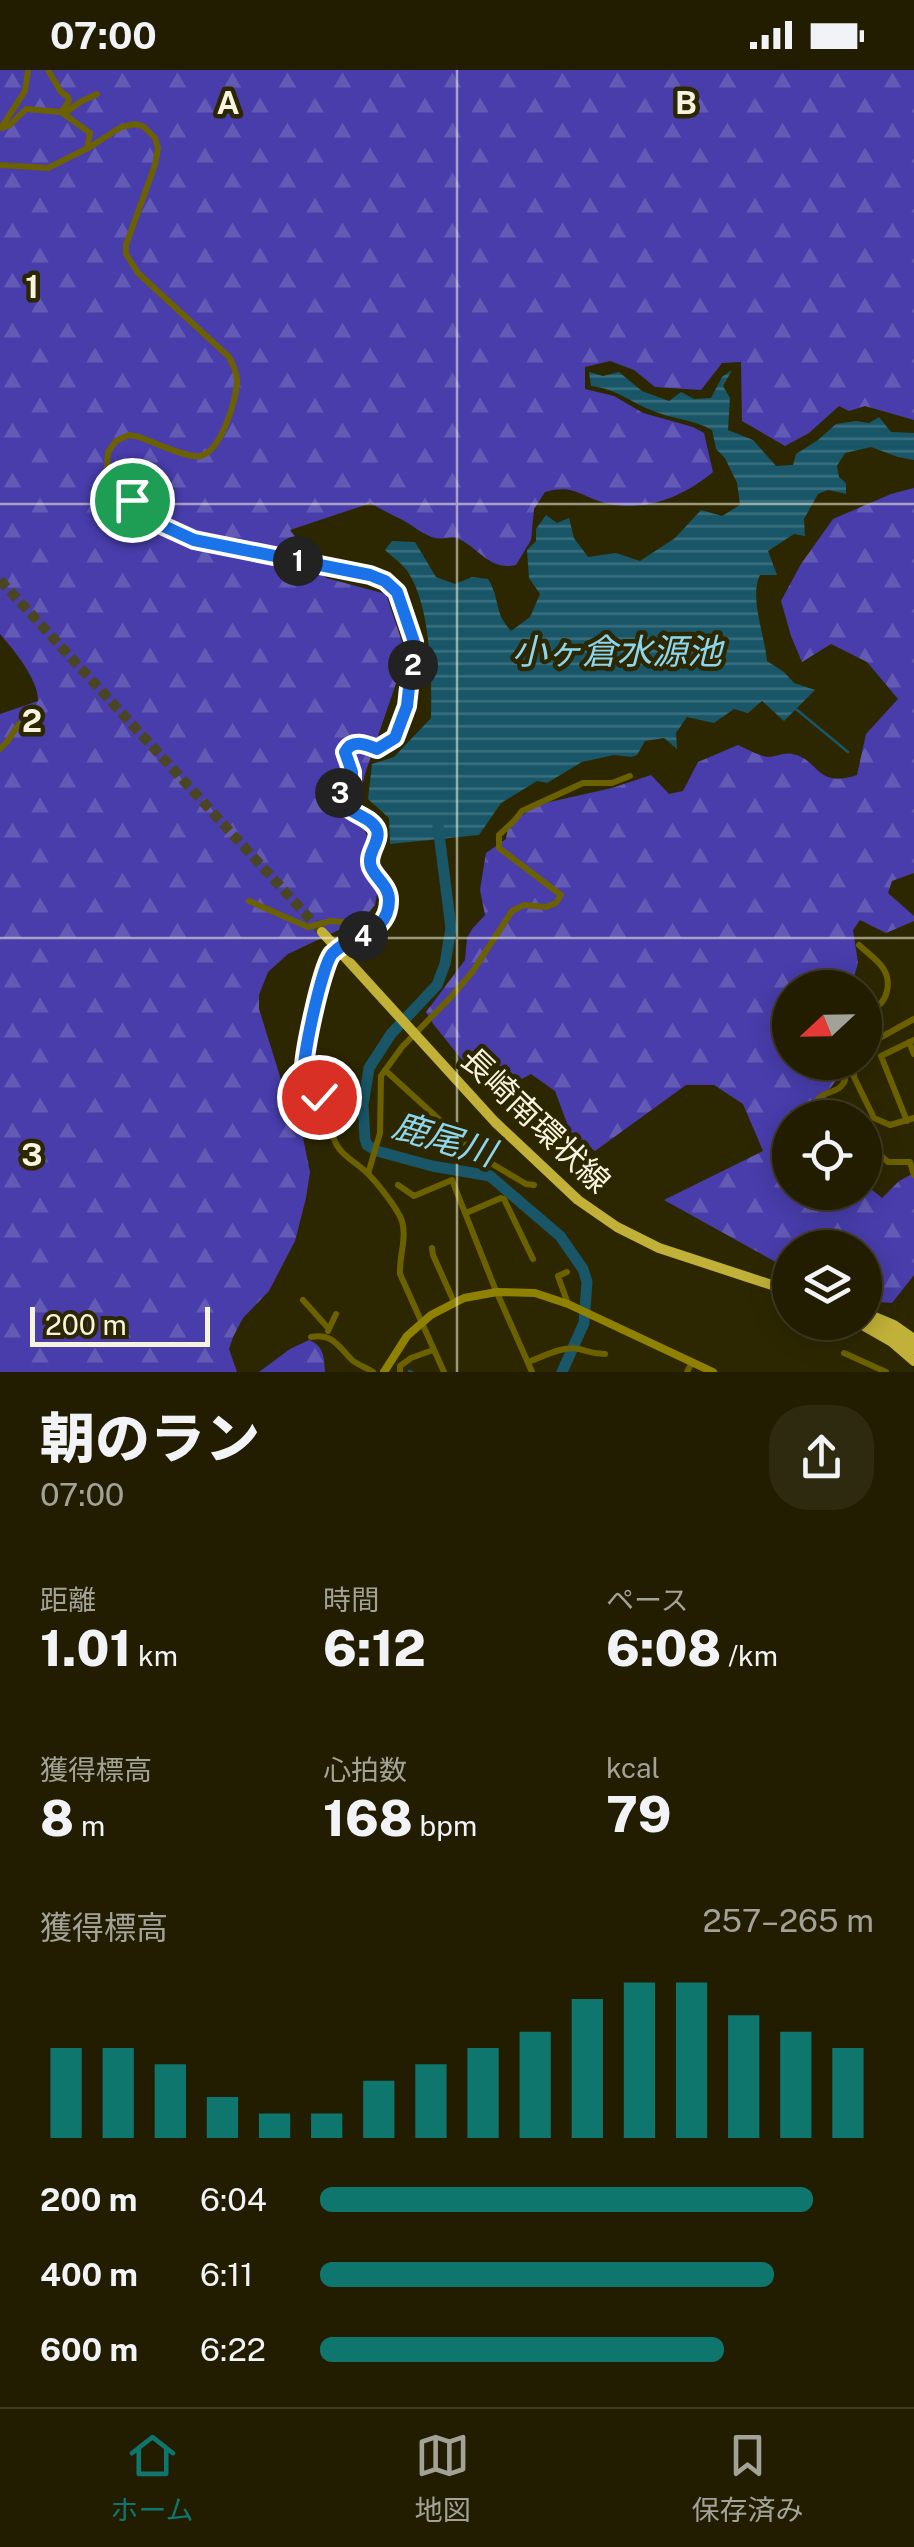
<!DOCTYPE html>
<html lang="ja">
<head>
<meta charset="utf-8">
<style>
	:root { --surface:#221d01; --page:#2e2a10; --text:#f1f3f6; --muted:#a2a299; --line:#3f3b23; --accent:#0f766e }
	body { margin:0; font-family:"Public Sans","Noto Sans JP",sans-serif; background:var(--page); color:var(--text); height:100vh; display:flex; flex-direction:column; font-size:38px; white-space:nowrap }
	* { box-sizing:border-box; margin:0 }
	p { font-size:32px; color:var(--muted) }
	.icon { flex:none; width:55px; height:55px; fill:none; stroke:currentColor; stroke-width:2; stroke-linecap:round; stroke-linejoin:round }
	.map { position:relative; height:1302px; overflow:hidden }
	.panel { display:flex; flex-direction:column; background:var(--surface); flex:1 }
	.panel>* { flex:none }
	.needle { width:65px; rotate:248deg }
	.buttons { position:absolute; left:772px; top:900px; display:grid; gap:20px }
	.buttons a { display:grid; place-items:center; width:110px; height:110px; border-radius:50%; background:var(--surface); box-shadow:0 5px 25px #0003,0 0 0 2px var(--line); font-size:50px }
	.scale { position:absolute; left:30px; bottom:25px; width:180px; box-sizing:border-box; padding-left:10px; border:5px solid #f6f4df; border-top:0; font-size:28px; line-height:35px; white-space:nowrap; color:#f6f4df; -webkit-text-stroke:8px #2d2701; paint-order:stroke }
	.pin { position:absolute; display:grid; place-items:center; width:85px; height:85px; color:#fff; margin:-42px; border:5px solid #fff; border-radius:50%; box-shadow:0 2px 10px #0007 }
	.km { position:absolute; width:50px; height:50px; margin:-25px; border-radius:50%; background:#222; color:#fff; font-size:28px; line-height:50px; text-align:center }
	.round { display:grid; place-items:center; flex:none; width:105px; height:105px; border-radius:40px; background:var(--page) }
	.head { display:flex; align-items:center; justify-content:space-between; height:170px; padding:0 40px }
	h1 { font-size:55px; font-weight:800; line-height:75px }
	.stats { display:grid; grid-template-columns:repeat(3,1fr); gap:15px; height:170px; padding:10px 40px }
	.stats div { display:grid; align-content:center }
	.stats b { font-size:50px; font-weight:800 }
	.stats small { font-size:28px; font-weight:400 }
	.stats p { font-size:28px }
	.chart { height:280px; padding:20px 40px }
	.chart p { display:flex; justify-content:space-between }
	.chart svg { width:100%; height:180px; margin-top:10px; stroke:var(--accent); stroke-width:6 }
	ul { padding:0 40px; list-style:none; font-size:32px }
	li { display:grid; grid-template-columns:160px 120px 1fr; align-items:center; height:75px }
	li i { height:25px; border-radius:12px; background:var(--accent) }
	.status { display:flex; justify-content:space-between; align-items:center; height:70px; padding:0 50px; background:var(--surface); direction:ltr }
	.status svg { height:28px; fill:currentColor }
	.tabs { display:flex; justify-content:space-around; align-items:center; height:140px; border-top:2px solid var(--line); background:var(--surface); font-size:28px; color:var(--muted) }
	.tabs a { display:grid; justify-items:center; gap:5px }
	.tabs .selected { color:var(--accent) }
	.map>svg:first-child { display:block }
	.forest { fill:url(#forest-firs) }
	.water { fill:url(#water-rules) }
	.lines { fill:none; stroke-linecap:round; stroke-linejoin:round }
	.stream { stroke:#185668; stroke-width:2.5 }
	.river { stroke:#185668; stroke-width:11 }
	.motorway-tunnel { stroke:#4b4622; stroke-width:10; stroke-dasharray:10 5; stroke-linecap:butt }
	.minor { stroke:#6c6100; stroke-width:6 }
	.secondary { stroke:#8f8102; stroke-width:8 }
	.motorway { stroke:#c1b138; stroke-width:10 }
	.route-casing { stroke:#fff; stroke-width:20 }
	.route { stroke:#1a73e8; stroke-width:12 }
	.grid { fill:none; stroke:#f6f4df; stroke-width:2.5; stroke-opacity:0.55 }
	.labels { text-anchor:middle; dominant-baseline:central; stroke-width:9; stroke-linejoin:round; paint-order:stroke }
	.street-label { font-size:32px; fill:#f6f4df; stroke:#2d2701 }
	.water-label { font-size:35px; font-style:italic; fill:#8dd5ed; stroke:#2d2701 }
	.grid-label { font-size:32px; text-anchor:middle; font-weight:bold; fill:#f6f4df; stroke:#2d2701; stroke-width:9; stroke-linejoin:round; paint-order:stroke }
</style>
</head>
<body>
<div class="status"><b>07:00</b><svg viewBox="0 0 49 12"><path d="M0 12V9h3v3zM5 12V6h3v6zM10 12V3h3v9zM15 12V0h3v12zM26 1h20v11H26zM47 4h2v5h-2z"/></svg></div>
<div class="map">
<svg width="914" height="1302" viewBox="0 0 914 1302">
	<defs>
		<pattern id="forest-firs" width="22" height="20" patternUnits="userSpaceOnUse" patternTransform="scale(2.5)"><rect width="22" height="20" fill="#483dab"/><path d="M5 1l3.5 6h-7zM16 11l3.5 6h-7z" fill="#635ab6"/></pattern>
		<pattern id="water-rules" width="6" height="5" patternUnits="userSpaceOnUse" patternTransform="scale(2.5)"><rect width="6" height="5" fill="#185668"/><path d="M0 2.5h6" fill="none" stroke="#3a6f7d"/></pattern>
	</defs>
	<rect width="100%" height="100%" fill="#2d2701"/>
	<path class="forest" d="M 0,0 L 914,0 L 914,350 L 865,336 L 849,341 L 839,336 L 809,363 L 785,376 L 742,351 L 741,292 L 722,293 L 701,320 L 655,317 L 634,300 L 610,291 L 585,297 L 585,319 L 614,326 L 643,343 L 693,357 L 704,363 L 713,402 C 683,427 644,443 605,433 C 579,426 574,414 545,422 L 534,439 L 531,470 L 516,495 C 490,501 480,479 459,469 C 450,465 444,470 435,468 C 424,465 416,458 406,452 C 395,446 383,441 371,433 L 290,460 L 326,508 L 386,524 L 406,584 L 365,704 L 359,729 L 360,750 L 374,781 L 377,824 L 375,835 L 364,848 L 288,884 L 268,902 L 259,925 L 259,939 L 283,1016 L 301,1058 L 310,1102 L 306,1128 L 295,1171 L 269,1221 L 243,1248 L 233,1267 L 229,1279 L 237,1302 L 0,1302 L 0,644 L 38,631 C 39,610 13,579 0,564 Z
		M 914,418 L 914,803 L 892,811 L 888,823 L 914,846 L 914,851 L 886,863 L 860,850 L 853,860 L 858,893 L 851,917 L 790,918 L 790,992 L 847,992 L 847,995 L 829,1020 L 819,1047 L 790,1048 L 790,1122 L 865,1122 L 865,1114 L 882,1128 L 899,1111 L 914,1103 L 914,1205 L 892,1233 L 865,1231 L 865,1178 L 790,1178 L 790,1200 L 664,1130 L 763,1081 L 743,1034 L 714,1015 L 686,1015 L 595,1081 L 571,1064 L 555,1021 L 531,1004 L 503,1019 L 483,1016 L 434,955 L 426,942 L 465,890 L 467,868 L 472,859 L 485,845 L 480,820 L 486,783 L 506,769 L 508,756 L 536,735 L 612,718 L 651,705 L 669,724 L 683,721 L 698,692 L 738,675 C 747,679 759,686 768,687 C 776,687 785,682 792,684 C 820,689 815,719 857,705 L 866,664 L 898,629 L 867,592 L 831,574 L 802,592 L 791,566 L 781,531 L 801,494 L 833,449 L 891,424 Z
		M 309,1270 C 324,1276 324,1287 325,1302 L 259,1302 L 290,1279 Z"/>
	<path class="water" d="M 732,300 L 723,316 L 730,328 L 728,360 L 753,370 L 776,396 L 793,395 L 796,384 L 818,370 L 836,354 L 856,351 L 869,353 L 879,347 L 891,362 L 914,363 L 914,390 L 898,387 L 871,377 L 845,383 L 837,396 L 839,407 L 846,413 L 846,424 L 828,420 L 818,424 L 804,449 L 805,466 L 794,464 L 768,481 L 777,505 L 760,505 C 749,527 765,566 767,591 L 784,602 L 794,613 L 815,620 L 784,651 L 762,631 L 748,643 L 734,639 L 714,653 L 687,647 L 676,663 L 677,679 L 664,668 L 645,671 L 637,685 L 631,687 L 614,685 L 582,692 L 547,713 L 537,711 L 501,733 L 479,765 L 390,774 L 389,748 L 368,729 L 372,694 L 394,687 L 431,648 C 432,606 431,538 408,502 C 402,493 392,487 385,480 L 392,471 L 415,472 L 436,507 L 455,514 L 472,507 L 488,509 C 501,530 493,541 511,561 L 530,547 L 540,524 L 529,508 L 527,480 L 536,471 L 536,459 L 546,445 L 557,453 L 569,448 L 574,468 L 588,487 L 616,483 L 640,491 L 675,468 L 701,440 L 722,446 L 740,435 L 737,413 L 725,388 L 716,379 L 712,360 C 693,349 671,349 651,340 C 626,330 619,320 591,316 L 589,302 L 603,306 L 619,302 L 642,321 L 669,331 L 681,322 L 694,329 L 711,328 L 722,307 Z"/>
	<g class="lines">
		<path class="stream" d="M 796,639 L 848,682
			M 409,1301 L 412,1302"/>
		<path class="river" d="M 438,756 L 451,858 L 445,894 L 437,915 L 391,964 L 369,998 L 363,1035 L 365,1069 L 367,1075 L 377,1081 L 432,1096 L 490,1106 L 560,1166 L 583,1199 L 587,1212 L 584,1253 L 562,1302"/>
		<path class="motorway-tunnel" d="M 0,510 L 322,862"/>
		<path class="minor" d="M 48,0 L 61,22 L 68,27 L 69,31 L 61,42
			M 64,44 L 80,32 L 97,24
			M 1,58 L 25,21 L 28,0
			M 2,58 L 10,55 L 26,39 L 61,42 L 90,63 L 87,79
			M 0,95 L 48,98 L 90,77 L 121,57 L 136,54 L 144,57 L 155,68 L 158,78 L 155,95 L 126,175 L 126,184 L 138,203 L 229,287 C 233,294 236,301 237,310 C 237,329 221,382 200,386 C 186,388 153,372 139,367 L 129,365 L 116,371 L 108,382 L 107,396 L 111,408 L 159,454 L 194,470 L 370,505 C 394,514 397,522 405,545 C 408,554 413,565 414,575 C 416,607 405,639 395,669 L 377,679 C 365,675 352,669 345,682 L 352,702 L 351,710 L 338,726 C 346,745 372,745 377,760 C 380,769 370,779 370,789 C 371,812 395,815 386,845 C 380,865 358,864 343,873 C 338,877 331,885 328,891 C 321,904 301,998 304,1010 C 306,1020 314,1020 319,1027 C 329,1041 328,1062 338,1077 C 344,1087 357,1093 366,1102 C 376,1111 398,1139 402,1151 C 407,1168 399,1187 400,1204 L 444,1302
			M 0,679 L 7,672 L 19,654
			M 249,831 L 308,857 L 331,851 L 366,854 L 374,847 L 385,848
			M 859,875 C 874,889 892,898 887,921 C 884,934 877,937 865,943
			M 909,972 L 914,984
			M 865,976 L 914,949
			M 854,992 L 854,1007 L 874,1048 L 890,1055 L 914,1048
			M 385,1000 L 479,1086 L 526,1114 L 534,1115
			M 823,1048 C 804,1016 839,1029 845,1010 C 845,1009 843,994 842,992
			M 907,1051 L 881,986 L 914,970
			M 865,1071 L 888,1092 L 910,1092 L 914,1105
			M 368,1104 L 380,1063 L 381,1006 L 402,977 L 451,927 L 473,901 L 512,841 L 524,835 L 546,837 L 556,833 L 561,825 L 499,778 L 499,765 L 514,751 L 522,741 L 583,713 L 612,713 L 630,706
			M 398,1115 L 414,1126 L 452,1110 L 494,1216 L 532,1302
			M 466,1143 L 501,1128 L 504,1129 L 533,1189
			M 432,1178 L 433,1185 L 454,1232
			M 567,1202 L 558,1206 L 568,1234
			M 303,1230 L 329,1259
			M 328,1261 L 336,1244
			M 311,1267 C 333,1263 338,1276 352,1290 C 358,1295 367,1298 373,1302
			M 844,1283 L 886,1302
			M 528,1292 C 542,1287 564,1275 579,1279 C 590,1282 593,1284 605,1284
			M 400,1302 L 400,1296 L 411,1288 L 433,1280
			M 687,1302 L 692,1292"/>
		<path class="secondary" d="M 384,1302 L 407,1266 L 431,1245 L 464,1228 L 497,1222 L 535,1223 L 568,1234 L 713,1302"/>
		<path class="motorway" d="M 322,862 L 495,1052 L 578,1130 L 617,1157 L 659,1178 L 790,1221
			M 875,1247 L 894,1255 L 914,1269
			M 865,1248 L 893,1263 L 914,1279
			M 857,1252 L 892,1272 L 914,1291"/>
	</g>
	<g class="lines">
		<defs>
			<path id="route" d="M 132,430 L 159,454 L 194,470 L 370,505 L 385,511 L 397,522 L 414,572 L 407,636 L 395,668 L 377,679 C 365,674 352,669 345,682 L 352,702 L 352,710 L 338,726 C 346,745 371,745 377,760 C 381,772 366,783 371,797 C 376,809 389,816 389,830 C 389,866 351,863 332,884 C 322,896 300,995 304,1010 C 306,1018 312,1022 319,1027"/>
		</defs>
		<use href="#route" class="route-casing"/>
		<use href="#route" class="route"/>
	</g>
	<path class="grid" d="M 457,0 L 457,1302M 0,434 L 914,434M 0,868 L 914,868"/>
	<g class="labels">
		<g class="street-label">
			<text transform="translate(536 1050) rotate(44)">長崎南環状線</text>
		</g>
		<g class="water-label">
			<text x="617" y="581">小ヶ倉水源池</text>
			<text transform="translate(444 1069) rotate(17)">鹿尾川</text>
		</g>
	</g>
	<g class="grid-label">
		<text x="228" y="44">A</text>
		<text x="686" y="44">B</text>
		<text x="32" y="228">1</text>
		<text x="32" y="662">2</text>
		<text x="32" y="1096">3</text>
	</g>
</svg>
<div class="buttons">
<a><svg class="needle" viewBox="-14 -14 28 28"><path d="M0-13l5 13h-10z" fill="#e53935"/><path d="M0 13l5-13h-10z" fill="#a2a299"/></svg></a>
<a><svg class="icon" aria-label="locate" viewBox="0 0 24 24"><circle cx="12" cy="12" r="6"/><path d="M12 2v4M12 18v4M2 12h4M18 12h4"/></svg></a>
<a><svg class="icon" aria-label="layers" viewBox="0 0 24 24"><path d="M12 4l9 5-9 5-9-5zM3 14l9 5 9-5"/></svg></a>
</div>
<div class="scale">200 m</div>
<div class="pin" style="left:132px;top:430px;background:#1e9e55"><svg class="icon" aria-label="arrive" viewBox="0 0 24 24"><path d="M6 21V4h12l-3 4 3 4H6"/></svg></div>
<div class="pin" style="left:319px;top:1027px;background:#d93025"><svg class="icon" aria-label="check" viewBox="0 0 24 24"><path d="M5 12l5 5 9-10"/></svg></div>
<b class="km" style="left:298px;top:491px">1</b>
<b class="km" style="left:413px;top:595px">2</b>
<b class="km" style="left:340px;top:723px">3</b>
<b class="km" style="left:363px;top:866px">4</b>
</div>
<section class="panel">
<div class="head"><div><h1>朝のラン</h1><p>07:00</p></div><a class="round"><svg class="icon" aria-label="share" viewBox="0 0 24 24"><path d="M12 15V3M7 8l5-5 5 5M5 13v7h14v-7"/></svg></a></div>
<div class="stats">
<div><p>距離</p><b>1.01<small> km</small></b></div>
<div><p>時間</p><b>6:12</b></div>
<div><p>ペース</p><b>6:08<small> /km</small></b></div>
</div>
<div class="stats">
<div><p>獲得標高</p><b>8<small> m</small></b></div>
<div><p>心拍数</p><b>168<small> bpm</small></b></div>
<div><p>kcal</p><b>79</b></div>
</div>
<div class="chart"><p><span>獲得標高</span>257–265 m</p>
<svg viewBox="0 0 160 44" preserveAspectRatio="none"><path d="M5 44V22M15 44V22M25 44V26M35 44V34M45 44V38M55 44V38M65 44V30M75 44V26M85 44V22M95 44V18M105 44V10M115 44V6M125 44V6M135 44V14M145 44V18M155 44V22"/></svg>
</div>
<ul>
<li><b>200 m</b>6:04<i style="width:89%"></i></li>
<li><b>400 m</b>6:11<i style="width:82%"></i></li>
<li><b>600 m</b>6:22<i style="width:73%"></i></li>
</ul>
</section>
<nav class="tabs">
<a class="selected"><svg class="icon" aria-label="home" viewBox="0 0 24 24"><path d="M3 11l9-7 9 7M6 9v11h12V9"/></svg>ホーム</a>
<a><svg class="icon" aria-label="map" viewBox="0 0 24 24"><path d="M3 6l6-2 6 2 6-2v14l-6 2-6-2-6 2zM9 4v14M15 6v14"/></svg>地図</a>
<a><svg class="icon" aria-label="saved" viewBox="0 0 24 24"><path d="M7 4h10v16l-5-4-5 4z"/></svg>保存済み</a>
</nav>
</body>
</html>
